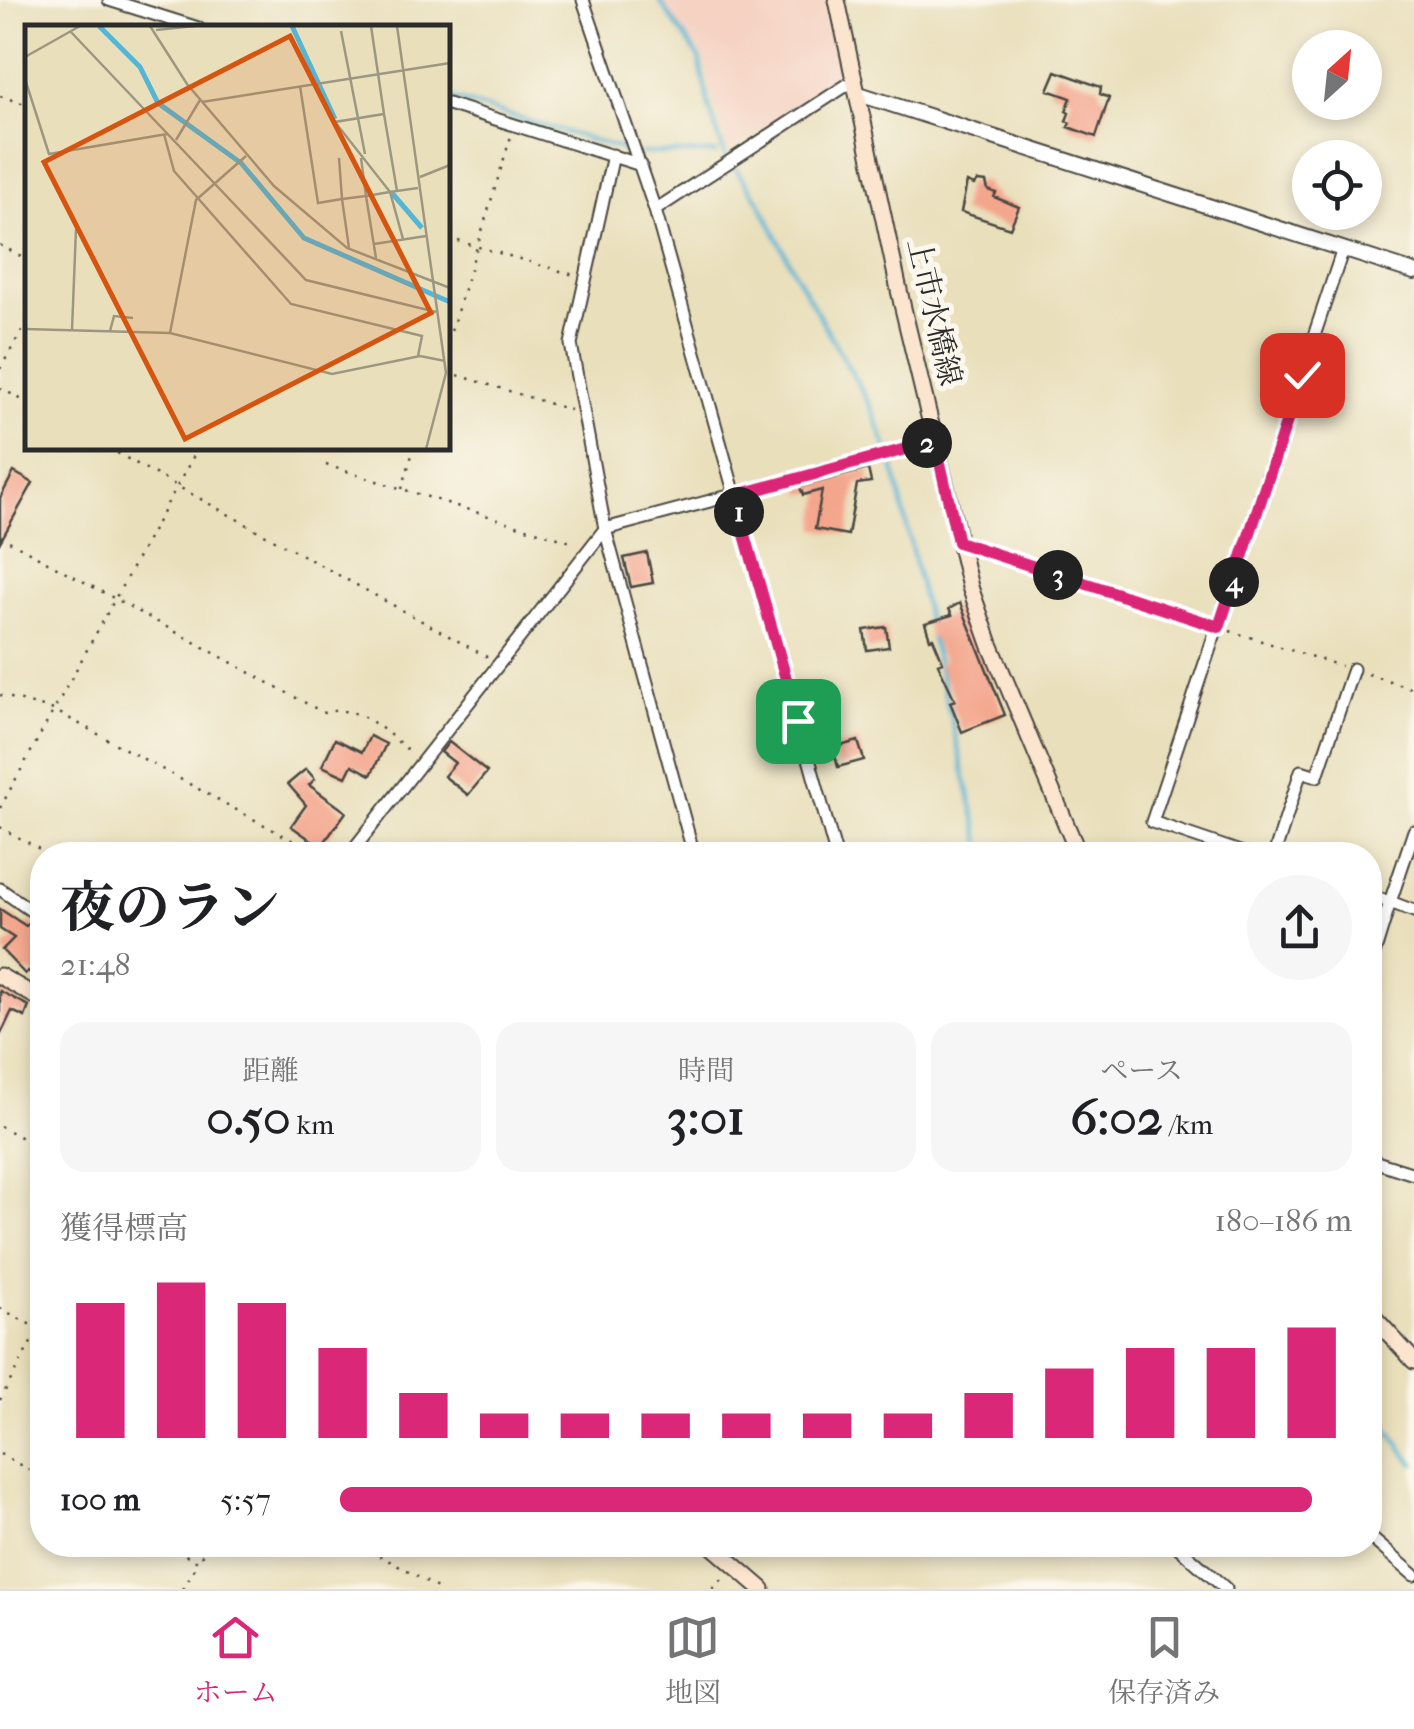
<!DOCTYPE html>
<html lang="ja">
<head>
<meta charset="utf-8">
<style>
	:root { --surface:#fff; --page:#f6f6f6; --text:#202124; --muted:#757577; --line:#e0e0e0; --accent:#db2777 }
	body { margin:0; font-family:"IM FELL French Canon","Noto Serif JP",serif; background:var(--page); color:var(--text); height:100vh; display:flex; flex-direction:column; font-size:38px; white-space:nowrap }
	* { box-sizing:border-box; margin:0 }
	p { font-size:32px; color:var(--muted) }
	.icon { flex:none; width:55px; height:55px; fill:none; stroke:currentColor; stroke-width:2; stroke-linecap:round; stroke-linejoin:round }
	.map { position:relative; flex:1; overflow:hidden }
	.panel { position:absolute; left:30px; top:842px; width:1352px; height:715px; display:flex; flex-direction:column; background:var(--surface); border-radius:40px; box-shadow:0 5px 15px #0003 }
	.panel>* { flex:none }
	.needle { width:65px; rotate:27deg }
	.fabs { position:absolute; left:1292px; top:30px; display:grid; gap:20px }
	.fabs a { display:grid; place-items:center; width:90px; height:90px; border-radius:50%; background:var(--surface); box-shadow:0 5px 15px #0003; font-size:50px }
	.pin { position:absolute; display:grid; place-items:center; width:85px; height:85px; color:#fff; margin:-42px; border-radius:20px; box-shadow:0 5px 15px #0006 }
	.km { position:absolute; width:50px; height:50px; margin:-25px; border-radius:50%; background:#222; color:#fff; font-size:28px; line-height:50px; text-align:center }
	.round { display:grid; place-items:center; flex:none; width:105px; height:105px; border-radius:52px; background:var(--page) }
	.head { display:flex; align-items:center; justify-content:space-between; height:170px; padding:0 30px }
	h1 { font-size:55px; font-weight:700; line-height:75px }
	.figures { display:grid; grid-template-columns:repeat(3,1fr); gap:15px; height:170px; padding:10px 30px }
	.figures div { display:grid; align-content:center; border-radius:25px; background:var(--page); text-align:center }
	.figures b { font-size:50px; font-weight:700 }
	.figures small { font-size:28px; font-weight:400 }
	.figures p { font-size:28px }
	.chart { height:280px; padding:20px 30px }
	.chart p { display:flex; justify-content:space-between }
	.chart svg { width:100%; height:180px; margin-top:10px; stroke:var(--accent); stroke-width:6 }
	ul { padding:0 30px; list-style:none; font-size:32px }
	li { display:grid; grid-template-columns:160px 120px 1fr; align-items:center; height:75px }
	li i { height:25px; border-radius:12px; background:var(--accent) }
	.tabs { display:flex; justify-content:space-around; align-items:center; height:140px; border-top:2px solid var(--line); background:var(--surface); font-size:28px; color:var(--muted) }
	.tabs a { display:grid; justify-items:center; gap:5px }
	.tabs .on { color:var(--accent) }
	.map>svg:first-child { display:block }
	.built { fill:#f5d2c2 }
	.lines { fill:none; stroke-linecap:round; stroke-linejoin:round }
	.stream { stroke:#56b4d4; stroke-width:4 }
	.building { fill:#f4a68d }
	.minor-casing { stroke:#484641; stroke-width:15 }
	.tertiary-casing { stroke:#484641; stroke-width:18 }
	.secondary-casing { stroke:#484641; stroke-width:19 }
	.path { stroke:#484641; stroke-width:2.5; stroke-dasharray:2.5 8; stroke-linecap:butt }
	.minor { stroke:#fff; stroke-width:11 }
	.tertiary { stroke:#fff; stroke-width:14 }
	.secondary { stroke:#fbe5cf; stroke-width:15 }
	.route-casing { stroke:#fff; stroke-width:20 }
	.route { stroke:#db2777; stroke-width:12 }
	.labels { text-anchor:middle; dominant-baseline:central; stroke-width:10; stroke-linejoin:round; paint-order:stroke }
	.street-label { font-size:30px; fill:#2b2b2b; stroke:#fbf7ec }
	.inset-river { fill:none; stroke:#56b4d4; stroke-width:5 }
	.inset-road { fill:none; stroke:#9d9781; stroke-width:2.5 }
	.view { fill:#d5540f; fill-opacity:0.15; stroke:#d5540f; stroke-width:5 }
	.inset-edge { fill:none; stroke:#2b2b2b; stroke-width:5 }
</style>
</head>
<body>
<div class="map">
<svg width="1414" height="1589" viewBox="0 0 1414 1589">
	<rect width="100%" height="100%" fill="#fbf7ec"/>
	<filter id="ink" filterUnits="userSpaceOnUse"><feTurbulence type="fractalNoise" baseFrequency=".01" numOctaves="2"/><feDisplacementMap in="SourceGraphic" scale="20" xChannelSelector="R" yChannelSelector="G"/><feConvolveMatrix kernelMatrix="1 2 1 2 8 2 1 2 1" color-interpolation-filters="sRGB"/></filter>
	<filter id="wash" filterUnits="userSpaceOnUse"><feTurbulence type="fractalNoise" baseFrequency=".0048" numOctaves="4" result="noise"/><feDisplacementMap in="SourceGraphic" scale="40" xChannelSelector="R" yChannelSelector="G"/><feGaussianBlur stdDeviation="2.25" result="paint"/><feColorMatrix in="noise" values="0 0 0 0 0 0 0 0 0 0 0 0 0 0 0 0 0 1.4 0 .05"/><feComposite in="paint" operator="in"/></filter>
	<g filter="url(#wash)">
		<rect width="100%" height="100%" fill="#e9dfbb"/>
		<path class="built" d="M 664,0 L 826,0 L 841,79 L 728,152 L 702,56 L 664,6 Z"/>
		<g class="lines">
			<path class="stream" d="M 128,0 L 218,28
				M 659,0 L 699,58 L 709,107 L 724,153 L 759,201 L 797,277 L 871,407 L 893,464 L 929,627
				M 448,97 L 632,152
				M 641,153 L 716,153
				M 931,636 L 984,855
				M 1370,1406 L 1414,1464"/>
		</g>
		<g id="blocks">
			<path class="building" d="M 1056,71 L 1101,87 L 1100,94 L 1109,98 L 1096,137 L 1068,127 L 1070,123 L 1066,121 L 1069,113 L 1066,111 L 1071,98 L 1048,90 Z
				M 978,181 L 986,182 L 988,190 L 996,193 L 994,197 L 1019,207 L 1010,228 L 961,212 L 967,182 L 974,185 Z
				M 868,469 L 871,482 L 857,484 L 848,535 L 815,529 L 822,490 L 803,495 L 800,487 Z
				M 14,472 L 33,483 L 0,542 L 0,498 Z
				M 647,553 L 653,583 L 631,587 L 624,558 Z
				M 960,603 L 1005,715 L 962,732 L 950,702 L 955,700 L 938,664 L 943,662 L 933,638 L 930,639 L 925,623 L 952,615 L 949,609 Z
				M 886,627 L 889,647 L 867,650 L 864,630 Z
				M 370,736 L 386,744 L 371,775 L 352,765 L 346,777 L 322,766 L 335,739 L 362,752 Z
				M 858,741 L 864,760 L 838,767 L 833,748 Z
				M 449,742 L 487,772 L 468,795 L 444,776 L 455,763 L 441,752 Z
				M 306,769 L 315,779 L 309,785 L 346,812 L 321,847 L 291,826 L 306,805 L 288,784 Z
				M 0,909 L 26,926 L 31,922 L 42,931 L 42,980 L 28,971 L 25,974 L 2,950 L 14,938 L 0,929 Z
				M 0,991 L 29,1006 L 25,1017 L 12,1011 L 0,1036 Z"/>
		</g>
	</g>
	<g filter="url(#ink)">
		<use href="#blocks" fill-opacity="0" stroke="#484641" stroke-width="2.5"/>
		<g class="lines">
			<defs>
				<path id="minor" d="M 109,0 L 198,28
					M 583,0 L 655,210 L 836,855
					M 448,104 L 641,165
					M 613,155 L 571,344 L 605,529 L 694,855
					M 655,210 L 853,81
					M 349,855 L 605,529 L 935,441
					M 1249,855 L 1152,822 L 1343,249
					M 1274,855 L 1301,771 L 1317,776 L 1353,669
					M 0,889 L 42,918
					M 1370,896 L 1390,902 L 1414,831
					M 1370,967 L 1390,902 L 1414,911
					M 1370,1160 L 1414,1174
					M 1370,1537 L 1414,1575
					M 1176,1545 L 1226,1589"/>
				<path id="tertiary" d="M 859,94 L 1414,272"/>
				<path id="secondary" d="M 837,0 L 902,304 L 970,587 L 990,644 L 1079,855
					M 0,976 L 42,1000
					M 1370,1313 L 1414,1361
					M 711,1545 L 762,1589"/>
			</defs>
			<use href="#minor" class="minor-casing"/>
			<use href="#tertiary" class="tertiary-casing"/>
			<use href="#secondary" class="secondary-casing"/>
			<path class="path" d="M 0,96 L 28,105
				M 448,238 L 574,275
				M 0,245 L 28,260
				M 448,341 L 511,136
				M 0,369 L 28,320
				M 448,372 L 570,410
				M 0,388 L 28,403
				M 108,448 L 487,657
				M 326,465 L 574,543
				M 402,489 L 414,448
				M 0,536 L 324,713 C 360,702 386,733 413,754
				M 978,548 L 1203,622
				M 1230,631 L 1341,666
				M 1368,674 L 1414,689
				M 0,695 L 54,710 L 319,855
				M 0,808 L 198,448
				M 0,827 L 50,855
				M 0,1126 L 42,1149
				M 0,1308 L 42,1331
				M 0,1400 L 42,1322
				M 0,1454 L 42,1477
				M 167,1545 L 198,1562 L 207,1545
				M 361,1545 L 439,1589
				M 183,1589 L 197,1564
				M 713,1589 L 726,1575"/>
			<use href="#minor" class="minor"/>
			<use href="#tertiary" class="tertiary"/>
			<use href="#secondary" class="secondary"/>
		</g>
	</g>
	<g class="lines" filter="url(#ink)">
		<defs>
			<path id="route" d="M 798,721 L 734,496 L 935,441 L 958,542 L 1219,627 L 1302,375"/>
		</defs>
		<use href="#route" class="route-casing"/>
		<use href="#route" class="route"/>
	</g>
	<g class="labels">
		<g class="street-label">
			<text transform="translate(934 312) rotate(77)">上市水橋線</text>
		</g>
	</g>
	<g transform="translate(25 25)">
		<rect width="425" height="425" fill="#e9dfbb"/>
		<path class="inset-river" d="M 74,1 L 115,42 L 133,78 L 216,138 L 279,213 L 425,277M 267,1 L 310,94M 367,168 L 397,203"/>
		<path class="inset-road" d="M 125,1 L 162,59 L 249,161 L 322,223 L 425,263M 346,1 L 359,89M 372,1 L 421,348 L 401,424M 131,5 L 170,1M 45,6 L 281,255 L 411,287M 316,6 L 340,129M 0,32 L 55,1M 0,54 L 24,129 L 142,109M 275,61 L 293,178 L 317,174 L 324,223M 177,77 L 425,38M 139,109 L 149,146 L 266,279 L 397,311 L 393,331M 151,115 L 175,75M 314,133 L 317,174 L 341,171 L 336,133M 395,152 L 425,140M 372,166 L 359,89 L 310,97 L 365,167 L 393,163M 349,219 L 401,211M 351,233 L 341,171 L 365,167 L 378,214M 0,304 L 145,308 L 307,349 L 395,331 L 420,336M 47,305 L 51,204M 85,306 L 89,291 L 108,293M 145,308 L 171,175 L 221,131"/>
		<path class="view" d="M 265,11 L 406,288 L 160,414 L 19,137 Z"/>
		<rect width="425" height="425" class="inset-edge"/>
	</g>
</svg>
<div class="fabs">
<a><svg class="needle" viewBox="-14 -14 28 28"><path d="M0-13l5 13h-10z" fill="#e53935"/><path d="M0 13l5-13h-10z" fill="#757577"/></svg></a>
<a><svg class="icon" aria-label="locate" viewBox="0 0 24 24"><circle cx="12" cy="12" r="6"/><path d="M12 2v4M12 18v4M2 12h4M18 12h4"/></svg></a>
</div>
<div class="pin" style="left:798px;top:721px;background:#1e9e55"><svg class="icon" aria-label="arrive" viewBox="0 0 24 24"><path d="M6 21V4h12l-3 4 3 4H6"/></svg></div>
<div class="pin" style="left:1302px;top:375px;background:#d93025"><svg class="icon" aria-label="check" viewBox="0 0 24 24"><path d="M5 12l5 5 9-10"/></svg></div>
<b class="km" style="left:739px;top:512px">1</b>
<b class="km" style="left:927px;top:443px">2</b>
<b class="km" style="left:1058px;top:575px">3</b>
<b class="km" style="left:1234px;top:582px">4</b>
<section class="panel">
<div class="head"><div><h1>夜のラン</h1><p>21:48</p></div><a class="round"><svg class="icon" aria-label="share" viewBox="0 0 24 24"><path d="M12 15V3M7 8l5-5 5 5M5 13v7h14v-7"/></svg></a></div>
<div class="figures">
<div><p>距離</p><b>0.50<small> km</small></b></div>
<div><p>時間</p><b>3:01</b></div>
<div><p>ペース</p><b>6:02<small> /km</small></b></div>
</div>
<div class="chart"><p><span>獲得標高</span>180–186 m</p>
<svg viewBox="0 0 160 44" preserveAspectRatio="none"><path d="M5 44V11M15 44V6M25 44V11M35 44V22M45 44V33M55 44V38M65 44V38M75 44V38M85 44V38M95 44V38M105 44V38M115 44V33M125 44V27M135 44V22M145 44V22M155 44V17"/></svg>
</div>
<ul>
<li><b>100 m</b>5:57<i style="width:96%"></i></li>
</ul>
</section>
</div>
<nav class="tabs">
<a class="on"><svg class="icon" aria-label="home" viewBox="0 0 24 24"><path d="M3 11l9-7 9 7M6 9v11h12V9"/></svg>ホーム</a>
<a><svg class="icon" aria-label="map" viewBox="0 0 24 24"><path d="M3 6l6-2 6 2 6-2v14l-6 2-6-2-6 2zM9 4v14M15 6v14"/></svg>地図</a>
<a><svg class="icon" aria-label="saved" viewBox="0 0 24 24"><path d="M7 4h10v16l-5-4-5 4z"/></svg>保存済み</a>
</nav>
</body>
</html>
